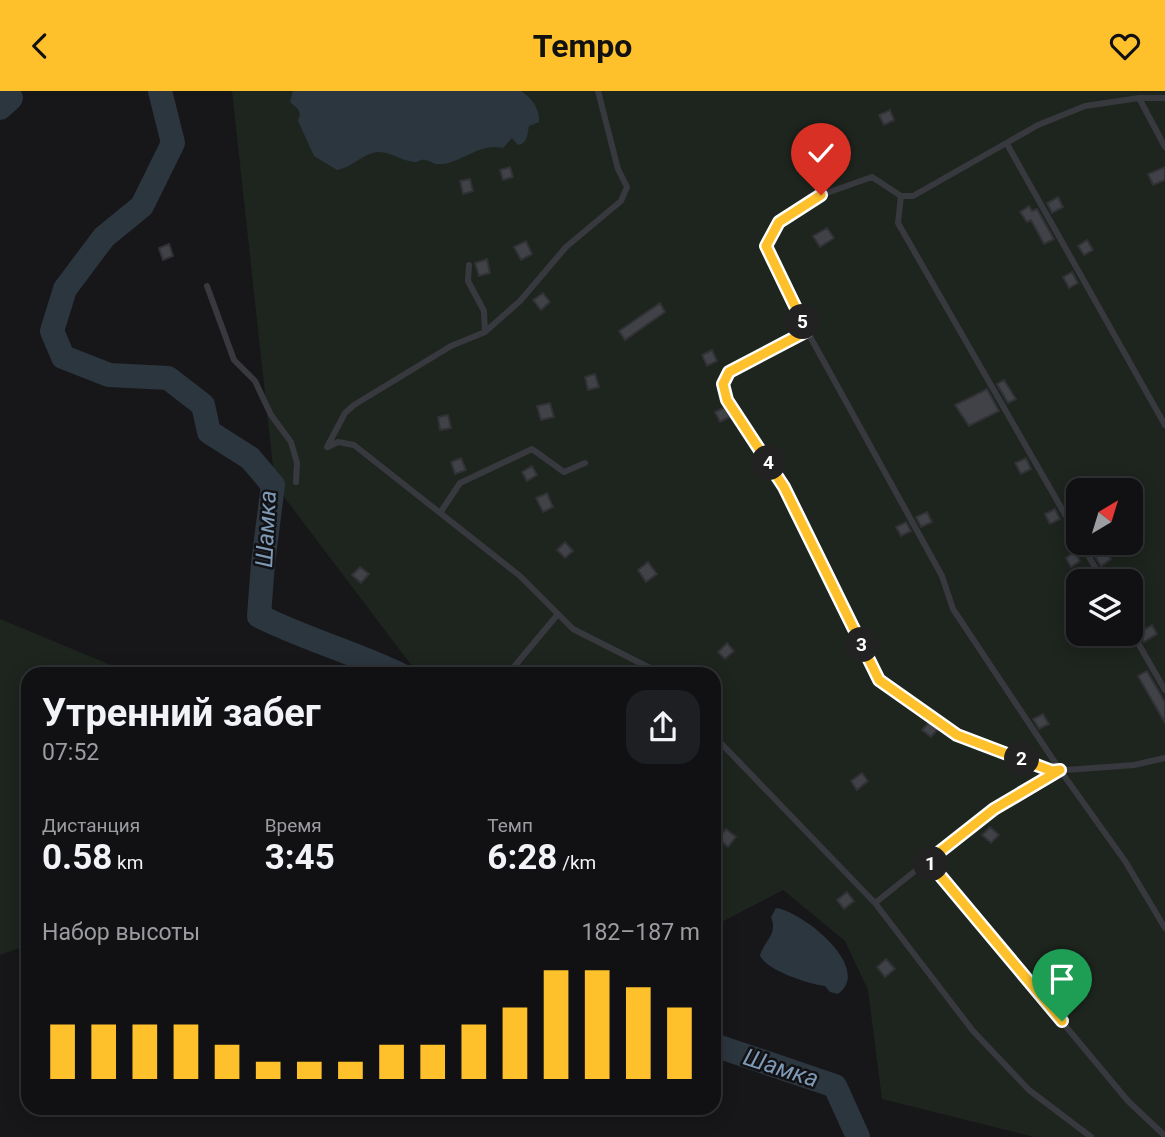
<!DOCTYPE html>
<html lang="ru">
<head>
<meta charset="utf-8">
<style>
	:root { --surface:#111114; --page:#1e1f22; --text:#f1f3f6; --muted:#9c9da0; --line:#303134; --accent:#fec12b }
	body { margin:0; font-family:Roboto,sans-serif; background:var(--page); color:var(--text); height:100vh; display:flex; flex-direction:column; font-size:26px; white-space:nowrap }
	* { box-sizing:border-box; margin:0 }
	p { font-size:23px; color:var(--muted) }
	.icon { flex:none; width:38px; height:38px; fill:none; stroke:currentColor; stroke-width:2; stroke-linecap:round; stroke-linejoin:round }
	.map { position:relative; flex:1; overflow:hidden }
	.panel { position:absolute; left:21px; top:576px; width:700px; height:448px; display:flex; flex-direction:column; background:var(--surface); border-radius:21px; box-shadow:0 4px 18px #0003,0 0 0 2px var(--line) }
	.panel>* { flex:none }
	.needle { width:46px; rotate:38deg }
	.fabs { position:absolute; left:1066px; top:387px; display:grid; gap:14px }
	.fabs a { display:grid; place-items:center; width:77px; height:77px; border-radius:14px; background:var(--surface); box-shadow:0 4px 18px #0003,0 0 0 2px var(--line); font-size:35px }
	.pin { position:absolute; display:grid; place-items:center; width:60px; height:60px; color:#fff; margin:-72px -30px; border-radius:50% 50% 50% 0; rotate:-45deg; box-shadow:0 0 7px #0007 }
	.pin .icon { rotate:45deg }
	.km { position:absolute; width:35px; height:35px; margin:-18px; border-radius:50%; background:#222; color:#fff; font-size:19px; line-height:35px; text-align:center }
	.round { display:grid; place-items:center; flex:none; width:74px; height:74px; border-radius:21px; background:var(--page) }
	.headline { display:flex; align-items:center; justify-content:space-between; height:119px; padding:0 21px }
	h1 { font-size:38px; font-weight:700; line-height:52px }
	.stats { display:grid; grid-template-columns:repeat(3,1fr); gap:10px; height:119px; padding:7px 21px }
	.stats div { display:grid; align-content:center }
	.stats b { font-size:35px; font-weight:700 }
	.stats small { font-size:19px; font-weight:400 }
	.stats p { font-size:19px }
	.chart { height:196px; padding:14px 21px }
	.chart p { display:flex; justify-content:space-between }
	.chart svg { width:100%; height:126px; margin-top:7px; stroke:var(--accent); stroke-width:6 }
	header { display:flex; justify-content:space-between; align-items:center; height:91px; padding:0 21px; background:var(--accent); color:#111; font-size:32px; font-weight:700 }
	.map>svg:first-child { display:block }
	.green { fill:#1d251e; fill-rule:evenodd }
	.water { fill:#2c363f }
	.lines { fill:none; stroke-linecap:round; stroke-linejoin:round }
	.river { stroke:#2c363f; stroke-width:24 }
	.building { fill:#414247; stroke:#313136; stroke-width:2 }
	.service { stroke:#38393f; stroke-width:6 }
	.route-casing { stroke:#fff; stroke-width:14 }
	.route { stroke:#fec12b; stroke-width:9 }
	.labels { text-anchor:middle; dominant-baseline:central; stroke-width:5; stroke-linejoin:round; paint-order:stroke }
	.water-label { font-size:24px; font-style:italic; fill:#7e9ab7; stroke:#121215 }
</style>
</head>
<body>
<header><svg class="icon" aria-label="back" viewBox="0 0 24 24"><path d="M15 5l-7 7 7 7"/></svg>Tempo<svg class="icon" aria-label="heart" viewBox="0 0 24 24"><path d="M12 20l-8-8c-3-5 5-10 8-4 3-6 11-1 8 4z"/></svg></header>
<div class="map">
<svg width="1165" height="1046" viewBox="0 0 1165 1046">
	<rect width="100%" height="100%" fill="#17171a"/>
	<path class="green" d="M 232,0 L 1165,0 L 1165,1046 L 1034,1046 L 882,1008 L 868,899 L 845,850 L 783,799 L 714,835 L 714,583 L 418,583 L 275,394 ZM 1078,399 L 1130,399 L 1130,452 L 1078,452 ZM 1078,490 L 1130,490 L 1130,542 L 1078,542 Z
		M 0,528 L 111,574 L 114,583 L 28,583 L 28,854 L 0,864 Z"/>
	<path class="water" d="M 293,0 L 521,0 C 532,7 540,18 539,31 L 529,35 C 527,44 528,52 518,54 L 512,47 L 503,57 C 480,51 463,71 441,73 C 434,74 431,70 425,69 C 419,68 419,72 414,71 C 402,70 390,60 377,61 C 362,63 353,76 337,79 L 314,65 L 298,30 L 300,23 L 298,18 L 290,11 Z
		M 776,817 C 802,820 874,877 838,903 L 830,901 L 825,895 C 809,893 765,879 760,864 C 765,849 778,843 771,826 Z"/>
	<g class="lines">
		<path class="river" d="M 160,0 L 173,52 L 142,115 L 104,146 L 65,198 L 52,240 L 63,266 L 109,284 L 168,287 L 203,314 L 209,341 L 250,367 L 273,394 L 263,472 L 259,525 C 305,548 353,561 399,583
			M 0,17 L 11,7 L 6,0
			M 714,954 L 835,995 L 858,1046"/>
	</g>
	<path class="building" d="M 890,19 L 894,29 L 884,34 L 879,24 Z
		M 510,76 L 513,86 L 503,89 L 500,79 Z
		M 1165,76 L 1165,89 L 1153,94 L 1148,83 Z
		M 470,88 L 473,100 L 463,103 L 460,90 Z
		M 1058,106 L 1063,116 L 1052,122 L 1047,112 Z
		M 1029,115 L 1032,120 L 1037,118 L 1054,148 L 1044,153 L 1031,129 L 1027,131 L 1020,121 Z
		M 827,137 L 834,147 L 820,156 L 813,145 Z
		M 1087,149 L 1093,159 L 1084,164 L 1078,155 Z
		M 526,150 L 532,163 L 521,169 L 514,156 Z
		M 169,153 L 173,165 L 163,169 L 159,157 Z
		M 487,168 L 490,182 L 479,185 L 475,172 Z
		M 1072,181 L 1078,192 L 1069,197 L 1063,186 Z
		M 543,202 L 550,211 L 541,219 L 533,209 Z
		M 660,212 L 665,221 L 625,249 L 619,240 Z
		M 712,259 L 717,270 L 707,275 L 702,264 Z
		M 595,283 L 599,296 L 588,299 L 585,286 Z
		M 1004,289 L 1016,308 L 1008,312 L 997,293 Z
		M 987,298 L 999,320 L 969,335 L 955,314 Z
		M 550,312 L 554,326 L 541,329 L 537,315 Z
		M 725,316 L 730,326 L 720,331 L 715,321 Z
		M 448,324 L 451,337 L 440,339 L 438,326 Z
		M 461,367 L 466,379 L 455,383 L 451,371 Z
		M 1026,367 L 1031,378 L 1021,383 L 1015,372 Z
		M 532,375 L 537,384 L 527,390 L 522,381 Z
		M 547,402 L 553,416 L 543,421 L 536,407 Z
		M 1055,418 L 1060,428 L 1050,433 L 1045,423 Z
		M 927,421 L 932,431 L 921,436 L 916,426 Z
		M 906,431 L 911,440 L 901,445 L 896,436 Z
		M 565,451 L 573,460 L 565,467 L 557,459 Z
		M 1103,458 L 1111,468 L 1101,475 L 1094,464 Z
		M 1075,461 L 1080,470 L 1071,476 L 1066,467 Z
		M 648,471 L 657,483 L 646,491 L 638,479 Z
		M 360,476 L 369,483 L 361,492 L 352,484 Z
		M 1152,534 L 1157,543 L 1144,551 L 1139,542 Z
		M 727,552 L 734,560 L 725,568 L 718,561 Z
		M 1147,580 L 1165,611 L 1165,632 L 1138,585 Z
		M 1043,623 L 1049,633 L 1039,638 L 1033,628 Z
		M 929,631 L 938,638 L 931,646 L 922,639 Z
		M 862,682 L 868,690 L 857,699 L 851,690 Z
		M 990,736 L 999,744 L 991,752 L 982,744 Z
		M 726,738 L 736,746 L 728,756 L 718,747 Z
		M 847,801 L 854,810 L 844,818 L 837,809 Z
		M 886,868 L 895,878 L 885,886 L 877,876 Z"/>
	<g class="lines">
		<path class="service" d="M 1139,7 L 1165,56
			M 1007,53 L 1165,334
			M 901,105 L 913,105 L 1038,34 L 1085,15 L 1139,7 L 1165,7
			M 469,174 L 468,190 L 484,220 L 485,241
			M 207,195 L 234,269 L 255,290 L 271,324 L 291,351 L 297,372 L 296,391
			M 807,240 L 729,280 L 723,293 L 727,309 L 784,395 L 879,589 L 957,644 L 1052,680 L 1134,674 L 1165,667
			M 327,356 L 345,322 L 354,314 L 451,255 L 485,241 L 520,210 L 566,156 L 621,110 L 627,96 L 618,78 L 598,0
			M 328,356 L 338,351 L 354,354 L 520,485 L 573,538 L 650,577 L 655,583
			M 440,422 L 460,392 L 532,358 L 564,381 L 585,372
			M 1078,446 L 898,132 L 901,105 L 872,86 L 821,104 L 779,131 L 766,154 L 807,240 L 942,485 L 953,518 L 1060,679 L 1125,770 L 1165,837
			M 1081,452 L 1103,490
			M 1130,538 L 1165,599
			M 508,583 L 558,523
			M 714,645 L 875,812 L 973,940 L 1029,999 L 1091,1046
			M 928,770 L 1128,1010 L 1165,1045
			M 875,812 L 994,717 L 1058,680"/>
	</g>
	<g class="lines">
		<defs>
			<path id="route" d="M 821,104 L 779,131 L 766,155 L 807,240 L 729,281 L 723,293 L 727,309 L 784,396 L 879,589 L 957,644 L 1052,680 L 1060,679 L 994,718 L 928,770 L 1062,930"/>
		</defs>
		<use href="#route" class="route-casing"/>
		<use href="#route" class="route"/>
	</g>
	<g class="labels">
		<g class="water-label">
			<text transform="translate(266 438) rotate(-87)">Шамка</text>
			<text transform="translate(781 977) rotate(18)">Шамка</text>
		</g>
	</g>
</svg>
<div class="fabs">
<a><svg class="needle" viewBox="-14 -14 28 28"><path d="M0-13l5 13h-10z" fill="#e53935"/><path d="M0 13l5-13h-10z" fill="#9c9da0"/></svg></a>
<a><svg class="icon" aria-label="layers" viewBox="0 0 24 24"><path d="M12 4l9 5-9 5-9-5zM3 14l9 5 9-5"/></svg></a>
</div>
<div class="pin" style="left:1062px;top:930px;background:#1e9e55"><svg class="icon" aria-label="arrive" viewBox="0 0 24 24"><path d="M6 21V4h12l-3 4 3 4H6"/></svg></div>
<div class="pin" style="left:821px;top:104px;background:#d93025"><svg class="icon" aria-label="check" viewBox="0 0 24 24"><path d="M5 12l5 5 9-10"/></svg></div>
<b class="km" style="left:931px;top:773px">1</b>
<b class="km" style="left:1022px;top:668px">2</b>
<b class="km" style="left:862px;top:554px">3</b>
<b class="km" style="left:769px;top:372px">4</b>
<b class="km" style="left:803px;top:231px">5</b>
<section class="panel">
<div class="headline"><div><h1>Утренний забег</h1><p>07:52</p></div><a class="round"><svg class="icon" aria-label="share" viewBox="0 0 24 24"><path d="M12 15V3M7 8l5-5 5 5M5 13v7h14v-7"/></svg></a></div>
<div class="stats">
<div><p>Дистанция</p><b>0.58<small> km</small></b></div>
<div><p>Время</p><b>3:45</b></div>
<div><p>Темп</p><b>6:28<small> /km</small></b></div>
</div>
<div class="chart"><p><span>Набор высоты</span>182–187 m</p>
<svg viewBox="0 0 160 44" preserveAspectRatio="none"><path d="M5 44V25M15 44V25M25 44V25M35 44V25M45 44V32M55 44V38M65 44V38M75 44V38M85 44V32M95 44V32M105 44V25M115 44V19M125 44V6M135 44V6M145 44V12M155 44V19"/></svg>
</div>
</section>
</div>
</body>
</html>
